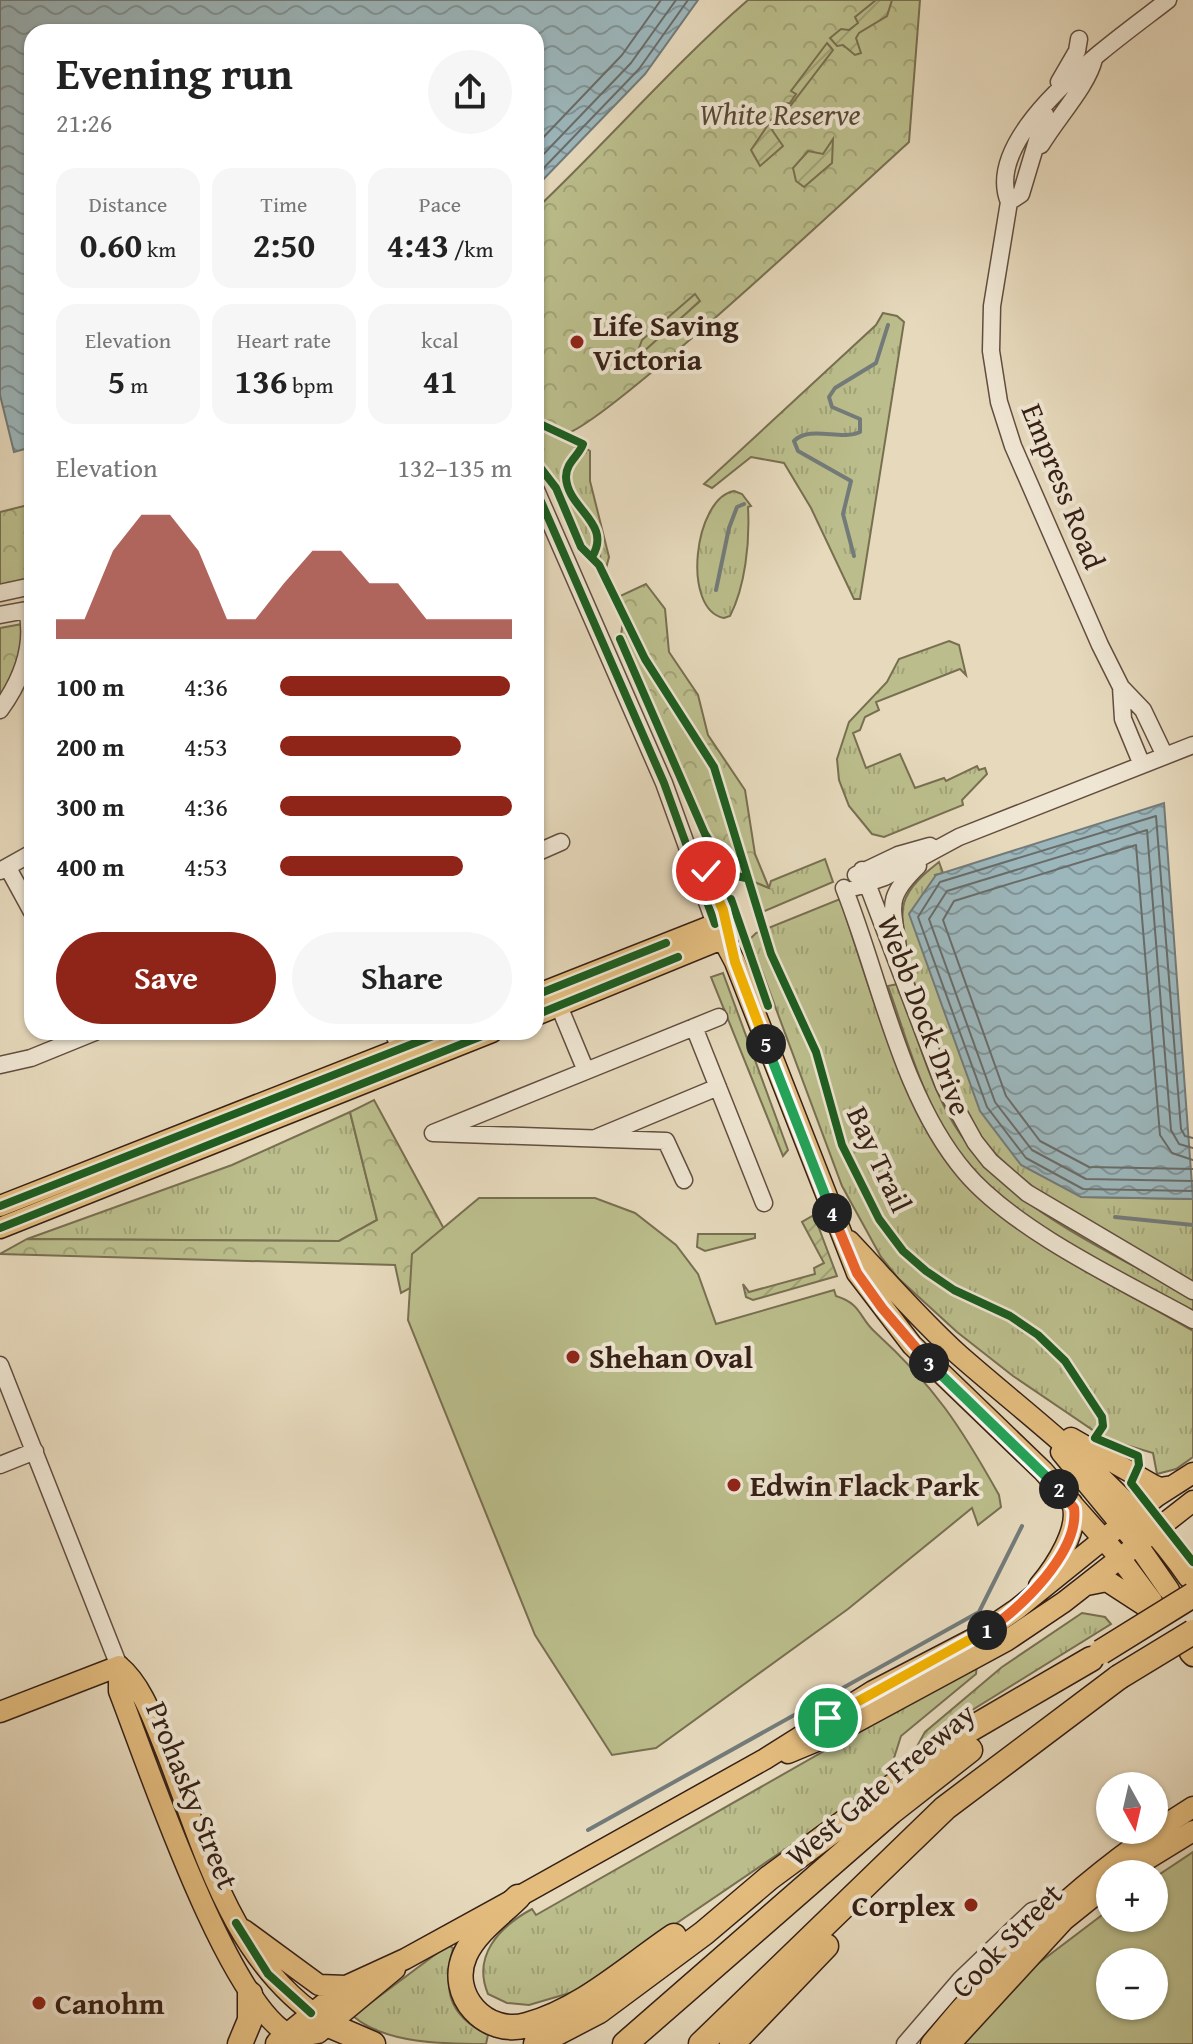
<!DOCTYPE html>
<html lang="en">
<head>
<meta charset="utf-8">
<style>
	:root { --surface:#fff; --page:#f6f6f6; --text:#222; --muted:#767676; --accent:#8f2418 }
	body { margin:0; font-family:"Gentium Book Plus",serif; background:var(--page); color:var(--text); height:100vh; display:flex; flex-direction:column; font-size:30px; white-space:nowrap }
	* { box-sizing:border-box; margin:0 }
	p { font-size:26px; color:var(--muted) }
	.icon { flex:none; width:44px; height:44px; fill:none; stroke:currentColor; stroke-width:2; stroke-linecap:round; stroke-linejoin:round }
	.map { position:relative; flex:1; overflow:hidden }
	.details { position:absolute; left:24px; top:24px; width:520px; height:1016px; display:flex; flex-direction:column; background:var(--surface); border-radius:24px; box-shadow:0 2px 6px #0004 }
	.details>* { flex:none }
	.needle { width:52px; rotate:172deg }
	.fabs { position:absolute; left:1096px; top:1772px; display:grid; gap:16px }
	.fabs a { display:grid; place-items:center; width:72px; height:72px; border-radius:50%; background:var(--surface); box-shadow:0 2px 6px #0004; font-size:40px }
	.pin { position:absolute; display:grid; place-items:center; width:68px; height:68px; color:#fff; margin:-34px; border:4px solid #fff; border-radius:50%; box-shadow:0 2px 8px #0007 }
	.km { position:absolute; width:40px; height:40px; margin:-20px; border-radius:50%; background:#222; color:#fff; font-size:22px; line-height:40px; text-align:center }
	.round { display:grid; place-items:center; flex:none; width:84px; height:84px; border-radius:42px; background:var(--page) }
	.head { display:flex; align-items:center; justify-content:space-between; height:136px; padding:0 32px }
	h1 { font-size:44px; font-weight:700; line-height:60px }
	.figures { display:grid; grid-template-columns:repeat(3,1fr); gap:12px; height:136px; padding:8px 32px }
	.figures div { display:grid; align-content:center; border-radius:20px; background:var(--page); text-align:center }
	.figures b { font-size:34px; font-weight:700 }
	.figures small { font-size:22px; font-weight:400 }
	.figures p { font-size:22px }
	.chart { height:224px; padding:16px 32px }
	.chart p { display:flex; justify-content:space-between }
	.chart svg { width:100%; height:144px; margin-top:8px; fill:var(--accent); opacity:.7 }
	.primary-button { display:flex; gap:16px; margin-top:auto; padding:16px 32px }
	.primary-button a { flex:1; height:92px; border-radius:48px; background:var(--accent); color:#fff; font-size:32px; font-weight:700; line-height:92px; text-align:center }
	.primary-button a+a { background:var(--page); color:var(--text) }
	ul { padding:0 32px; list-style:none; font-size:26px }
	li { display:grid; grid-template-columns:128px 96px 1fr; align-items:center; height:60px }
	li i { height:20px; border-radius:10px; background:var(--accent) }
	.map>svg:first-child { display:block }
	.grass { fill:url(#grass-tufts); stroke:#786f51; stroke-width:2 }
	.forest { fill:url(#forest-crowns); stroke:#786f51; stroke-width:2 }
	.garden { fill:url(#garden-furrows); stroke:#786f51; stroke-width:2 }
	.pitch { fill:#bbbe8c; stroke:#786f51; stroke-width:2; fill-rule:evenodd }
	.water { fill:url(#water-waves); stroke:#737b7a; stroke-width:2 }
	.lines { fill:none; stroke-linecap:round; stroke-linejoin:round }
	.shore { stroke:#696c69; stroke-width:2 }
	.stream { stroke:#737b7a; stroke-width:4 }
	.minor-casing { stroke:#624e40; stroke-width:19 }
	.major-casing { stroke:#362016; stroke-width:23 }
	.highway-casing { stroke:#362016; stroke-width:27 }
	.minor { stroke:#efe6d3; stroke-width:16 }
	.major { stroke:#e3bc7e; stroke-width:20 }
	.highway { stroke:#e3bc7e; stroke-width:24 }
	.highway-bridge-casing { stroke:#362016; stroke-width:27; stroke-linecap:butt }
	.highway-bridge { stroke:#e3bc7e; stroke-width:24 }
	.cycleway-casing { stroke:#efe6d3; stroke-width:13 }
	.cycleway { stroke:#1b5e20; stroke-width:8 }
	.split-1-casing { stroke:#fff; stroke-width:16 }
	.split-2-casing { stroke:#fff; stroke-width:16 }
	.split-3-casing { stroke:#fff; stroke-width:16 }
	.split-4-casing { stroke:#fff; stroke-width:16 }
	.split-5-casing { stroke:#fff; stroke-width:16 }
	.split-6-casing { stroke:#fff; stroke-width:16 }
	.split-1 { stroke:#f5b400; stroke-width:10 }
	.split-2 { stroke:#f0652b; stroke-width:10 }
	.split-3 { stroke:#22a559; stroke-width:10 }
	.split-4 { stroke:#f0652b; stroke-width:10 }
	.split-5 { stroke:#22a559; stroke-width:10 }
	.split-6 { stroke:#f5b400; stroke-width:10 }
	.poi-dot { fill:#8f2418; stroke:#efe6d3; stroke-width:3 }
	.labels { text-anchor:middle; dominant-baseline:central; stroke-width:8; stroke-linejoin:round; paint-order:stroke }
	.park-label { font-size:30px; font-style:italic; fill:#574834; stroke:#efe6d3 }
	.poi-label { font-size:30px; font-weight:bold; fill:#362016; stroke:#efe6d3; text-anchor:start }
	.street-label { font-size:30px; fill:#362016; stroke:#efe6d3 }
</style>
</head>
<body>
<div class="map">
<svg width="1193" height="2044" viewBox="0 0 1193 2044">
	<defs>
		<pattern id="grass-tufts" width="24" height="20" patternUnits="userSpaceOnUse" patternTransform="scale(2)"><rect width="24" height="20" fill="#bbbe8c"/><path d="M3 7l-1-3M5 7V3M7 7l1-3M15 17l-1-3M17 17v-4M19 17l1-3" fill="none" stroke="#a1a378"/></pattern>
		<pattern id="forest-crowns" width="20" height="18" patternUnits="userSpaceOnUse" patternTransform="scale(2)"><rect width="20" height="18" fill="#bbbe8c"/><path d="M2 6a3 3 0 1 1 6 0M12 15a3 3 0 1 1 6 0" fill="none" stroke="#a1a378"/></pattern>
		<pattern id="garden-furrows" width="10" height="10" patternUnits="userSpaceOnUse" patternTransform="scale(2)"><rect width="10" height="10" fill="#bbbe8c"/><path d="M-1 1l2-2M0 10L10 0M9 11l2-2" fill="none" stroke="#a1a378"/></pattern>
		<pattern id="water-waves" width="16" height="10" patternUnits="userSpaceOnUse" patternTransform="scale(2)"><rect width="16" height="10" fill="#9cb7bc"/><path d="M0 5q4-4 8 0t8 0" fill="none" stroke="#809498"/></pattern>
	</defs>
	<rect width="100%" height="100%" fill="#e6d9bc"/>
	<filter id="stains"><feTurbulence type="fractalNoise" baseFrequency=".0025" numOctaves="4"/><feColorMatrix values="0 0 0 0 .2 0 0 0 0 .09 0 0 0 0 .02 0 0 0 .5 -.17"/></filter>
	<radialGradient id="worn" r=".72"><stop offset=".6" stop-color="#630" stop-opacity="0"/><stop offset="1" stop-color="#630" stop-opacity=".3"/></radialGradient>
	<path class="grass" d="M 883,313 L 897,316 L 904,322 L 860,599 L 854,599 L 811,508 L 784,463 L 751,457 L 712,488 L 704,484 L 876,325 Z
		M 536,424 L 580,445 C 576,452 568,458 565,465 C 554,489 580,510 593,527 L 592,549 L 583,546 L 555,482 L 536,460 Z
		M 587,449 L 590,451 L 590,481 L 609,557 L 605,572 C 595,551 604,549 599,530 C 589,495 542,491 587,449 Z
		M 734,491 L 742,494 L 751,506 L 748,507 C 750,543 745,587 730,616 L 724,618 C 681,610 694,498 734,491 Z
		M 949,641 L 959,645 L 966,675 L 960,669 L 876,702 L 879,710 L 865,717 L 860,730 L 853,733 L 866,768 L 900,754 L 915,788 L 944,778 L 946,781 L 977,766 L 979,770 L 985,768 L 987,774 L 962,800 L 963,805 L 884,837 L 872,834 L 849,806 L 839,780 L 837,759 L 849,722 L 887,682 L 899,659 Z
		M 825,859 L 833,882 L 760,913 L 750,880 L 769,888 L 771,881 Z
		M 939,862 L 943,873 L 935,875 L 1081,1197 L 1193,1199 L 1193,1282 C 1134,1248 1061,1214 1011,1169 C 994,1154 980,1137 968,1118 C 945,1079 893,945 904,903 C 909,886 925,873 939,862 Z
		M 840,899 C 870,987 906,1126 972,1191 C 1029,1247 1123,1290 1193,1331 L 1193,1457 L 1176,1469 L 1157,1474 L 1153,1453 L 1106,1439 L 1013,1376 L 957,1332 L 898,1278 L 881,1257 L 842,1186 L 750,939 L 756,933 Z
		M 723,973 L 788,1150 L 783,1156 L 711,977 Z
		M 898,984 C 914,1027 927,1074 948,1114 C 998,1207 1107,1248 1193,1299 L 1193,1312 C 1112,1265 1002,1220 950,1139 C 921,1094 906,1037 888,986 Z
		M 350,1112 L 377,1220 L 339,1241 L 27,1239 L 232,1165 Z
		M 698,1234 L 755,1234 L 755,1238 L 705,1251 L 697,1247 Z
		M 1082,1613 L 1105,1617 L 1111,1624 L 919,1743 L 925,1732 L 1002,1667 Z
		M 977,1664 L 976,1674 L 901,1736 L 887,1780 L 599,1976 L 573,1992 L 529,2005 L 507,2003 L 488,1994 C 472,1956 499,1927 532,1909 L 536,1915 Z
		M 448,1945 L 453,1948 C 443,1991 448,2015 488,2035 L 486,2044 C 445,2044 385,2044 353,2016 Z"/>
	<path class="forest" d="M 748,0 L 920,0 L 909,142 C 865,182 598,432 564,434 L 536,421 L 536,209 C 608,141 673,65 748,0 Z
		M 32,504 L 32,584 L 0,591 L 0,512 Z
		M 646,584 L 665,609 L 669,652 L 698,695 L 708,735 L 745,790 L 755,854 L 769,888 L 735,874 L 709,837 L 621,635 L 624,613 L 618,597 Z
		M 22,624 L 22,653 L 0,700 L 0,628 Z
		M 374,1100 L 450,1240 L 447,1268 L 401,1293 L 395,1265 L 0,1254 L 27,1239 L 339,1241 L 377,1220 L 350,1112 Z"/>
	<path class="garden" d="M 876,0 L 892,0 L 887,16 L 859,33 L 856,38 L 861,53 L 855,55 L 843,45 L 837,46 L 830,38 L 841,29 L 849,30 L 858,23 L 855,17 Z
		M 827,43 L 833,50 L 772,130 L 783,146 L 760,166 L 751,150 L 782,104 L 790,103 L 796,94 L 791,91 Z
		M 833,139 L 832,163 L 804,187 L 796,181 L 793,168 L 808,151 L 823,154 Z
		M 695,294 L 700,301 L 643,352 L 639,348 L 642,340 Z
		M 814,1215 L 837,1276 L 753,1300 L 746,1297 L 743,1284 L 749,1292 L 815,1274 L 814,1268 L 824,1263 L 802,1222 Z"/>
	<path class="pitch" d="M 479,1198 L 595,1198 L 635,1213 L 676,1245 L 698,1274 L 716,1324 L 834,1290 L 836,1296 C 862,1304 859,1318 875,1332 C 934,1386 960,1425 999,1495 L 1001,1507 L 978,1525 L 972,1508 L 848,1609 L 656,1748 L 612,1755 L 535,1635 L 408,1320 L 412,1254 Z
		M 1193,1852 L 1193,2044 L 956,2044 L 1019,1978 L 1110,1909 L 1110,1918 L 1154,1918 L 1154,1878 ZM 1110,1962 L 1154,1962 L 1154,2006 L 1110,2006 Z"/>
	<path class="water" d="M 0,0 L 698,0 L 645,74 L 536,187 L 536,32 L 32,32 L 32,447 L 14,452 L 0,395 Z
		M 1164,803 L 1193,1199 L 1081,1197 L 1021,1165 L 980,1111 L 909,914 L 936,875 Z"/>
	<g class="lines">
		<path class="shore" d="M 536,145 L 622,55 L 661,0
			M 536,162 L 631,63 L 676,0
			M 536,176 L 639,69 L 688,0
			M 1193,1138 L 1185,1136 L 1181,1129 L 1156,816 L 940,882 L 918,917 L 987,1107 L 1026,1158 L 1083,1189 L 1193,1191
			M 1193,1148 L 1179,1144 L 1171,1130 L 1147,830 L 947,891 L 929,919 L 995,1102 L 1032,1150 L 1086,1179 L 1193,1181
			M 1193,1160 L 1172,1153 L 1160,1135 L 1136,845 L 954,901 L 943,920 L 1006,1096 L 1040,1141 L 1089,1167 L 1193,1169"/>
		<path class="stream" d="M 854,556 L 843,514 L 851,481 L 798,451 L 794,441 C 810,425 841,441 860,432 L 860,419 L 832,407 L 829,397 L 835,388 L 876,363 L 888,325
			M 716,590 L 729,528 L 737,507 L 744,504
			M 1115,1217 L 1193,1225
			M 588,1830 L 979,1612 L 1022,1526"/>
		<defs>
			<path id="minor" d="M 1059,82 L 1077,51 L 1079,39
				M 1041,145 C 1057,118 1088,85 1094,59
				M 1009,202 L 1021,194 L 1045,114
				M 536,490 L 664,783 L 715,924
				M 0,593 L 32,586
				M 0,615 L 32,609
				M 1121,687 L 1123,719 L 1142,765
				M 0,710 C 21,681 35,646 27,610
				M 1165,756 L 1143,710 L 1121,687 L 1100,645 L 1013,446 L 999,402 L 991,351 L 992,306 L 1009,202 C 980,132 1121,37 1168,0
				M 536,853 L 561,842
				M 704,866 L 726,920
				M 8,868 L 32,912
				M 862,870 L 944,1086 L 975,1142 L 990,1161 L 1027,1193 L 1193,1291
				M 0,871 L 32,853
				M 856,875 L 898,855 L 930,846
				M 856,887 L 885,877 L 959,837 L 1193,745
				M 844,888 C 880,978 901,1097 965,1172 C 1015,1231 1124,1282 1193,1320
				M 898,948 C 893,906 884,899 918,866
				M 559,1006 L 586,1071 L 719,1017
				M 694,1027 L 764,1203
				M 393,1032 L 405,1060
				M 0,1065 L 31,1058 L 95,1032
				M 586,1071 L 433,1133 L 666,1141 L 684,1180
				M 598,1137 L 718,1087
				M 0,1365 L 119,1666
				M 0,1465 L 35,1451
				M 905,2044 L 961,1979 L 1032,1911 L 1047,1906 L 1057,1908"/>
			<path id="major" d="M 715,924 L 735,962 L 857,1273 L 912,1345 L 1043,1471 L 1120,1558 L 1152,1601
				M 536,995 L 726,920
				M 536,1015 L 729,936
				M 0,1206 L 443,1032
				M 0,1228 L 492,1032
				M 849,1241 C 886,1280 919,1319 959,1355 C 1040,1426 1127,1488 1189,1578
				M 1071,1438 L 1153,1485 L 1160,1488 L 1172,1486
				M 1061,1452 L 1137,1544 L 1169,1590
				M 1087,1585 L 1107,1581 L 1144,1605
				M 1039,1586 C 1055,1567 1081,1528 1072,1503
				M 1190,1653 L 1193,1656
				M 119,1666 L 119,1691 C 146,1760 230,2013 294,2037 L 318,2033 L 395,1969
				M 119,1666 C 143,1686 154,1722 166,1751 C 204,1848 231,1960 323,2020
				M 0,1712 L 119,1666
				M 788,1753 L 836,1733 L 1006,1641 L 1064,1602 L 1193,1501
				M 1123,1874 L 1193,1831
				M 244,1930 L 319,1985 L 346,1986
				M 287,2034 L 346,1986 L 405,1959 L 518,1897 L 765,1759 L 873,1691 L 973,1639 L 1017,1609 L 1157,1496 L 1193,1473
				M 931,2044 C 1011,1947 1086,1874 1193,1807
				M 950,2044 L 1064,1920 L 1110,1883"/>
			<path id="highway" d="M 518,1897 C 501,1914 475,1932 465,1955 C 447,1995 486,2037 527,2025 C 582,2010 628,1967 674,1936
				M 329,2025 L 373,2044
				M 240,2044 L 250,2020 L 250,1994
				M 278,2044 L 287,2034
				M 536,2044 L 599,2011 L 704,1933 L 769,1878 L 969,1730 L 1091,1659
				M 625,2044 L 891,1812 L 970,1750
				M 701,2044 L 945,1808 L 1119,1677
				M 732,2044 L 826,1946"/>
		</defs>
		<use href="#minor" class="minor-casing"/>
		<use href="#major" class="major-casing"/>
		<use href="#highway" class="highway-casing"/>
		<use href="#minor" class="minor"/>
		<use href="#major" class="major"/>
		<use href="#highway" class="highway"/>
		<defs>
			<path id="highway-bridge" d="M 1101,1652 L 1193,1595
				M 1119,1677 L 1193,1632"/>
		</defs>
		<use href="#highway-bridge" class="highway-bridge-casing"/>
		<use href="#highway-bridge" class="highway-bridge"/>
		<defs>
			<path id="cycleway" d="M 536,422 L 583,444 C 579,456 566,462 566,477 C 567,509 613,523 592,557
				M 536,462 L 556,488 L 581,547 L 599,565 L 645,659 L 714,767 L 771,954 L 816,1052 L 842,1145 L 879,1219 L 903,1251 L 926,1271 L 954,1290 L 1010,1316 L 1038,1335 L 1065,1361 L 1102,1417 L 1103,1426 L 1095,1438 L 1138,1456 L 1139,1465 L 1131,1483 L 1193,1562
				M 536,490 L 664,783 L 715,924
				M 620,639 L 705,834 L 732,875 L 746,878
				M 731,899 L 768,1006
				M 536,995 L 666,943
				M 536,1015 L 678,957
				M 0,1206 L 443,1032
				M 0,1228 L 492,1032
				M 236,1923 L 268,1974 L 311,2013"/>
		</defs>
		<use href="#cycleway" class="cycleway-casing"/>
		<use href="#cycleway" class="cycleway"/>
	</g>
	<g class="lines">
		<defs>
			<path id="split-1" d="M 828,1718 L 987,1630"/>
			<path id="split-2" d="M 987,1630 C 1020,1610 1080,1551 1074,1508 L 1059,1489"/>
			<path id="split-3" d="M 929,1363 L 1059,1489"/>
			<path id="split-4" d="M 832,1213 L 857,1273 L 882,1308 L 929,1363"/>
			<path id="split-5" d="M 766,1044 L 832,1213"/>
			<path id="split-6" d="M 706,871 L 723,910 L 735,962 L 766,1044"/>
		</defs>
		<use href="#split-1" class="split-1-casing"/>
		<use href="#split-2" class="split-2-casing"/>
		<use href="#split-3" class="split-3-casing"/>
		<use href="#split-4" class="split-4-casing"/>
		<use href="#split-5" class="split-5-casing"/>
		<use href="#split-6" class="split-6-casing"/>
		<use href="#split-1" class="split-1"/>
		<use href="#split-2" class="split-2"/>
		<use href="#split-3" class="split-3"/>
		<use href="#split-4" class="split-4"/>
		<use href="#split-5" class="split-5"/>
		<use href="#split-6" class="split-6"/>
	</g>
	<g class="poi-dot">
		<circle cx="577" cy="342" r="8"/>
		<circle cx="573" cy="1357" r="8"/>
		<circle cx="734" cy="1485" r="8"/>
		<circle cx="971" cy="1905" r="8"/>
		<circle cx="39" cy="2003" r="8"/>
	</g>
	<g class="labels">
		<g class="park-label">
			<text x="780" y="114">White Reserve</text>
		</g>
		<g class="poi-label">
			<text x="593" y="325">Life Saving<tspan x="593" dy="34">Victoria</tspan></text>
			<text x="589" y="1357">Shehan Oval</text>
			<text x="750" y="1485">Edwin Flack Park</text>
			<text x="955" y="1905" text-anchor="end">Corplex</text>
			<text x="55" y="2003">Canohm</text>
		</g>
		<g class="street-label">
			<text transform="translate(1064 486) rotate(68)">Empress Road</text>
			<text transform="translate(925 1015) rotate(69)">Webb Dock Drive</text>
			<text transform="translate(880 1159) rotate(65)">Bay Trail</text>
			<text transform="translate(880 1784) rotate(-40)">West Gate Freeway</text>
			<text transform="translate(193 1795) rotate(68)">Prohasky Street</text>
			<text transform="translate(1006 1940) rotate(-46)">Cook Street</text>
		</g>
	</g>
	<rect width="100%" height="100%" filter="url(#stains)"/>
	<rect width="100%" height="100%" fill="url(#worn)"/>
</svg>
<div class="fabs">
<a><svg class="needle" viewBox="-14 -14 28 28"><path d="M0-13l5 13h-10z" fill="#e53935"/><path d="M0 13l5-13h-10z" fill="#767676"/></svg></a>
<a>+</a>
<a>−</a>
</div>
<div class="pin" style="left:828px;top:1718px;background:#1e9e55"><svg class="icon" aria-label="arrive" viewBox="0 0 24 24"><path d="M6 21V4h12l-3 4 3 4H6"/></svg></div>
<div class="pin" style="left:706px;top:871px;background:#d93025"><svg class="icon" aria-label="check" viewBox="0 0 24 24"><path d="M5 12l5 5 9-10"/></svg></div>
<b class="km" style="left:987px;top:1630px">1</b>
<b class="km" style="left:1059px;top:1489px">2</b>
<b class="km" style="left:929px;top:1363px">3</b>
<b class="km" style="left:832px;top:1213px">4</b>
<b class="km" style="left:766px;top:1044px">5</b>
<section class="details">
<div class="head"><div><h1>Evening run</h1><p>21:26</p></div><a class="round"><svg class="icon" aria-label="share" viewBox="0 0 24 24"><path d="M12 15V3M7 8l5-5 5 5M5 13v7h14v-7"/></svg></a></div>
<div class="figures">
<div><p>Distance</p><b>0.60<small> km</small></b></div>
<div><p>Time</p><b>2:50</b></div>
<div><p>Pace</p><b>4:43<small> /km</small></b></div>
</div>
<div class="figures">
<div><p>Elevation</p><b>5<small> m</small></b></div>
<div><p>Heart rate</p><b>136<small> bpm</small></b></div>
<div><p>kcal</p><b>41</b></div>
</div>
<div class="chart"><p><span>Elevation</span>132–135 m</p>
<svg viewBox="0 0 160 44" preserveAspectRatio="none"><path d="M0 44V38L10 38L20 17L30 6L40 6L50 17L60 38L70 38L80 27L90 17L100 17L110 27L120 27L130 38L140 38L150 38L160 38V44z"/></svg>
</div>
<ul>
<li><b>100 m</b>4:36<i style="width:99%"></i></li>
<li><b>200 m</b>4:53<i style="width:78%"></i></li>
<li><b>300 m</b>4:36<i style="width:100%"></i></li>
<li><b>400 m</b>4:53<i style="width:79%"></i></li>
</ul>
<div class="primary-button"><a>Save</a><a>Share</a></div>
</section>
</div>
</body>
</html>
